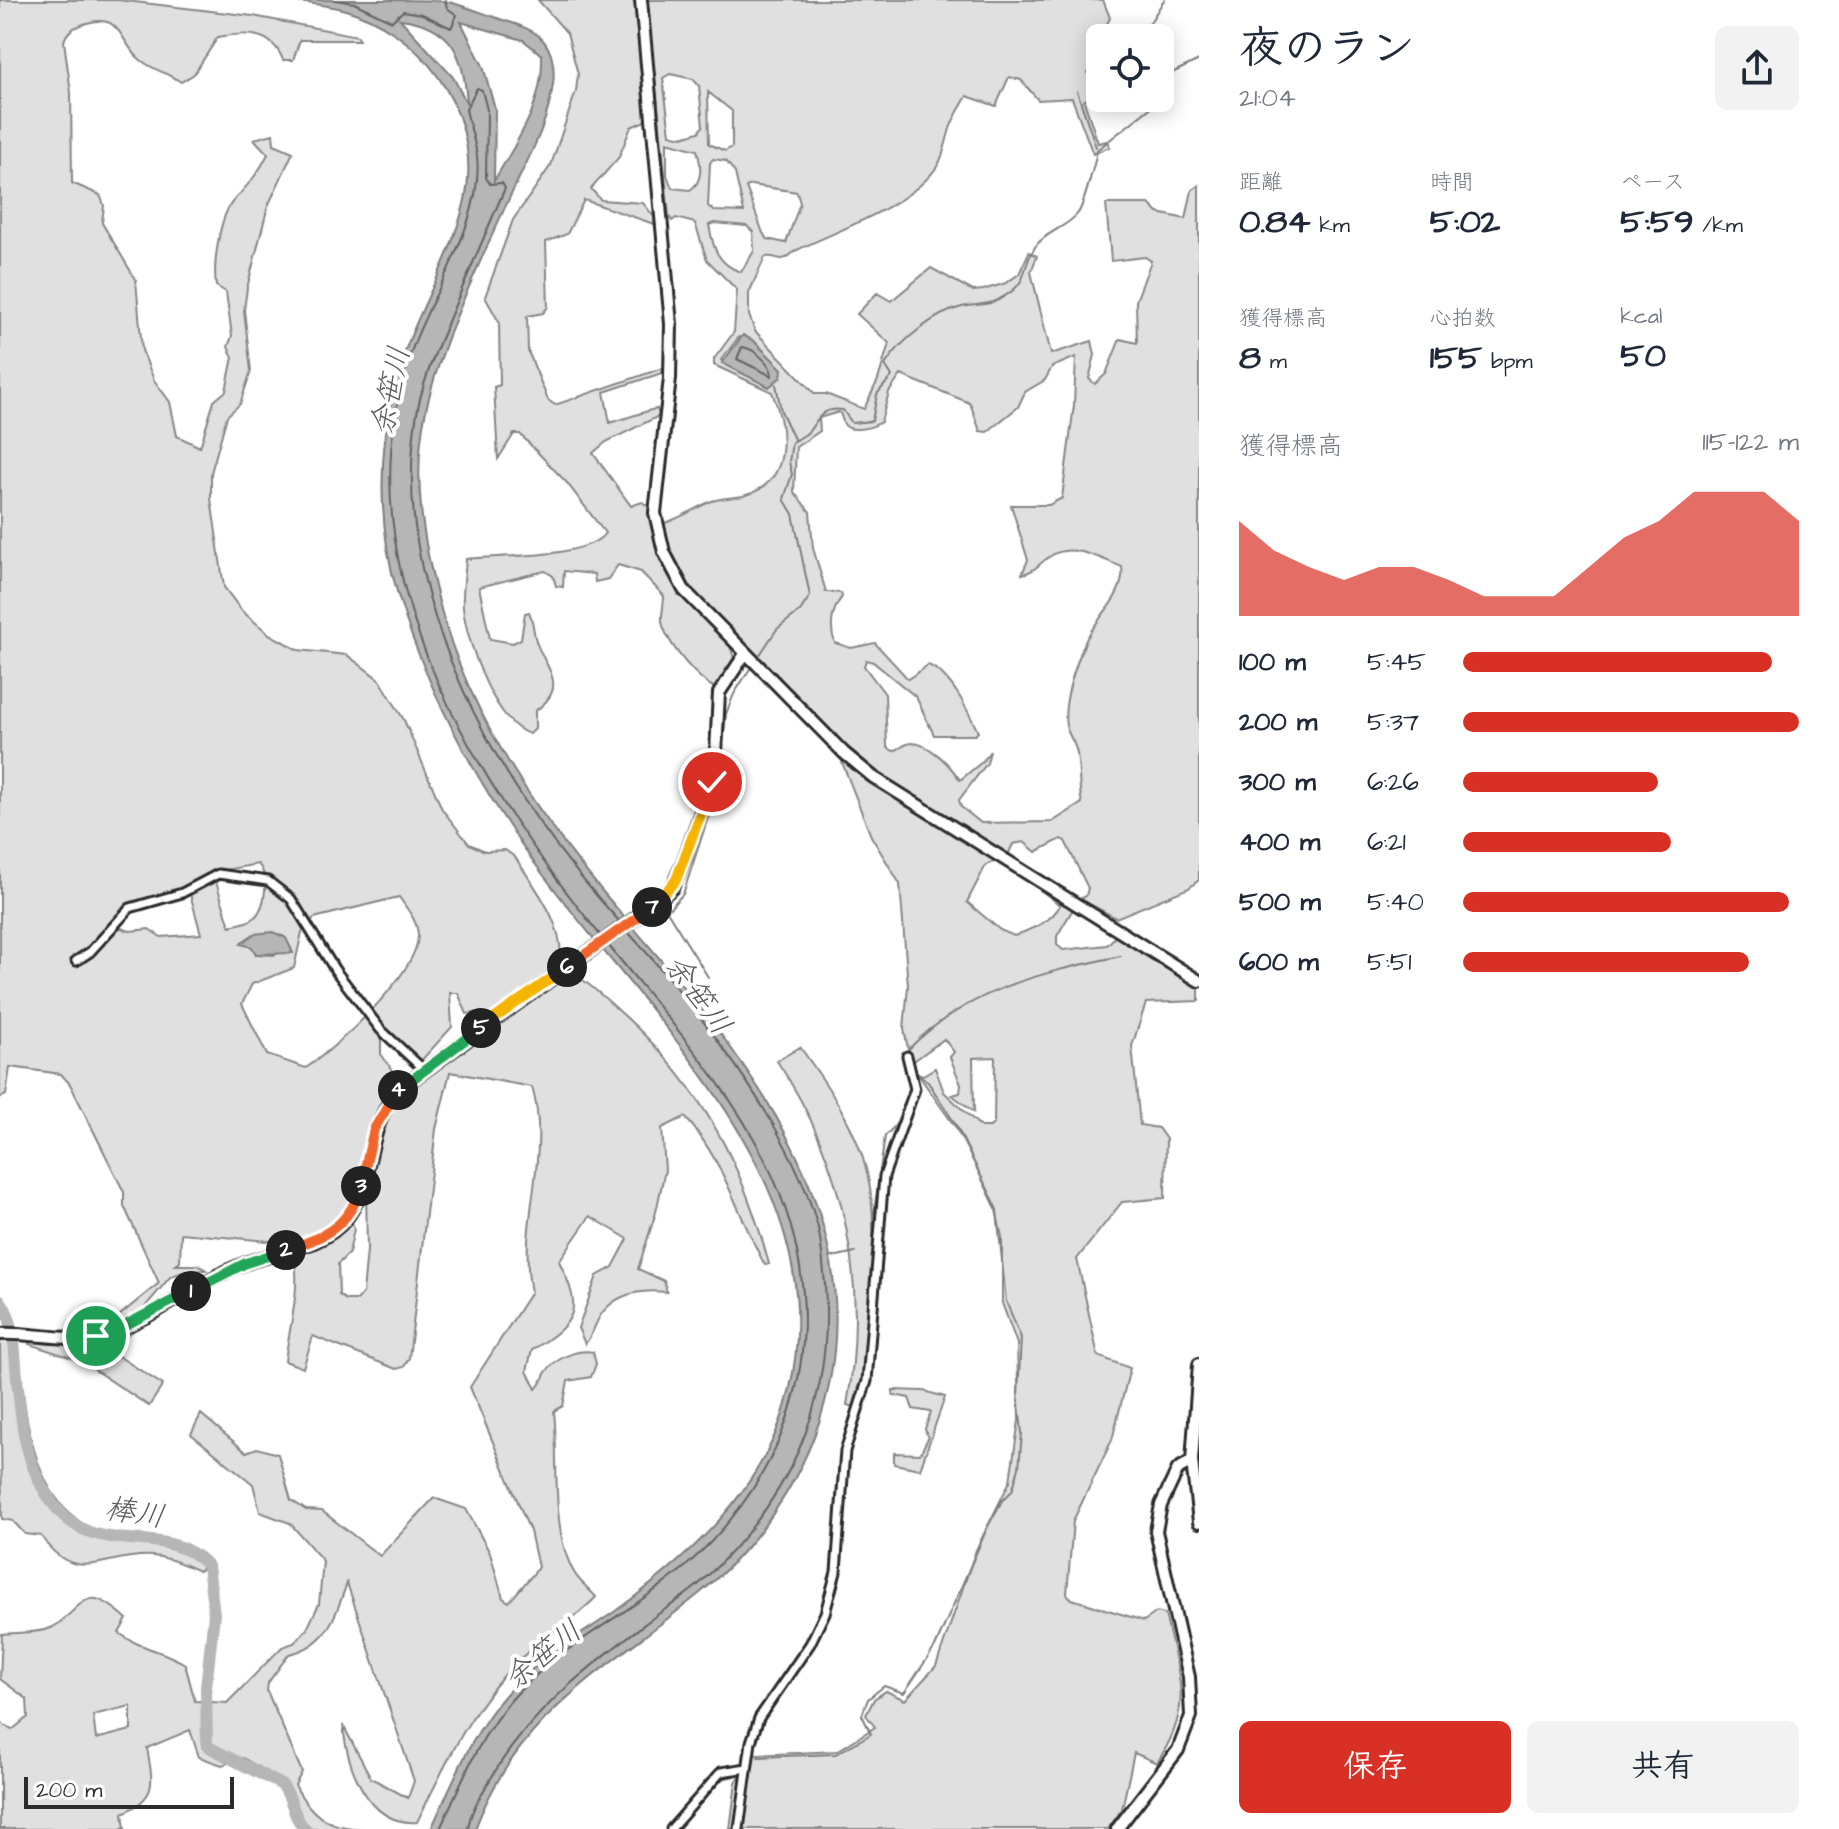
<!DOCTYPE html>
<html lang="ja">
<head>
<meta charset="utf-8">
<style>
	:root { --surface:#fff; --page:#f2f2f3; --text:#1f2937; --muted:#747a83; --accent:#d93025 }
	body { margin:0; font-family:"Architects Daughter","Klee One",sans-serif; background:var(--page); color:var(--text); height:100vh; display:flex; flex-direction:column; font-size:30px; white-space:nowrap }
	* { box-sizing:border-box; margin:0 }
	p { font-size:26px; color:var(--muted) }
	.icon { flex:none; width:44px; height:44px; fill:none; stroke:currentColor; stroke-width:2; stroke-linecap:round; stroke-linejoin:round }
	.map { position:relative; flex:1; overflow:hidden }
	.drawer { display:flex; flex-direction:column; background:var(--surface); width:640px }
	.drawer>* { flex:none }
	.controls { position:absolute; left:1086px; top:24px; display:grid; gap:16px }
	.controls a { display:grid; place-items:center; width:88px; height:88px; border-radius:12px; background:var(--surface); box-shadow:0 4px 20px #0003; font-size:40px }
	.scale { position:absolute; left:24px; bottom:20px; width:210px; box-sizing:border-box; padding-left:8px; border:4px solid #2b2b2b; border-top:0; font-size:22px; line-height:28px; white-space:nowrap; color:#2b2b2b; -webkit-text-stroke:6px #fff; paint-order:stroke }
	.pin { position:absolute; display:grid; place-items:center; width:68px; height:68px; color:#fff; margin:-34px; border:4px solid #fff; border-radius:50%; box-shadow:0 2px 8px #0007 }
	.km { position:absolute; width:40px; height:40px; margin:-20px; border-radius:50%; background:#222; color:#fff; font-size:22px; line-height:40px; text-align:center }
	.round { display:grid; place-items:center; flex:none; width:84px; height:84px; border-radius:12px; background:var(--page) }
	.head { display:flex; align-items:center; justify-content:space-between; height:136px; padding:0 40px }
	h1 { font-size:44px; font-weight:700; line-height:60px }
	.figures { display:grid; grid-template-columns:repeat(3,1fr); gap:12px; height:136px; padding:8px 40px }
	.figures div { display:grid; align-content:center }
	.figures b { font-size:34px; font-weight:700 }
	.figures small { font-size:22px; font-weight:400 }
	.figures p { font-size:22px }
	.chart { height:224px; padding:16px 40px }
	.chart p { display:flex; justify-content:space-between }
	.chart svg { width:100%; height:144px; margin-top:8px; fill:var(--accent); opacity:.7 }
	.button { display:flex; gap:16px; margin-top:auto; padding:16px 40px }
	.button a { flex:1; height:92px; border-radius:12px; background:var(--accent); color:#fff; font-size:32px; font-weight:700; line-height:92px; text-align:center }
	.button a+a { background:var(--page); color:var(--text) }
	ul { padding:0 40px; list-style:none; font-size:26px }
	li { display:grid; grid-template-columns:128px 96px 1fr; align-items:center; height:60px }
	li i { height:20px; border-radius:10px; background:var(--accent) }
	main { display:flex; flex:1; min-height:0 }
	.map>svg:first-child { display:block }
	.green { fill:#e0e0e0; stroke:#868686; stroke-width:2; fill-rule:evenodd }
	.water { fill:#b6b6b6; stroke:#7e7e7e; stroke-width:2; fill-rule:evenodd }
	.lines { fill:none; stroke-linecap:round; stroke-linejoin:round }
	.shore { stroke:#636363; stroke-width:2 }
	.stream { stroke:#7e7e7e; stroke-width:2 }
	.river { stroke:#b6b6b6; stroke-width:12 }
	.street-casing { stroke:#2b2b2b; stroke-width:13 }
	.secondary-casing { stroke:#2b2b2b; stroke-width:16 }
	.street { stroke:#fff; stroke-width:7 }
	.secondary { stroke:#fff; stroke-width:10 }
	.split-1-casing { stroke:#fff; stroke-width:16 }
	.split-2-casing { stroke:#fff; stroke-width:16 }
	.split-3-casing { stroke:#fff; stroke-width:16 }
	.split-4-casing { stroke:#fff; stroke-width:16 }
	.split-5-casing { stroke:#fff; stroke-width:16 }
	.split-6-casing { stroke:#fff; stroke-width:16 }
	.split-7-casing { stroke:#fff; stroke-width:16 }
	.split-8-casing { stroke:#fff; stroke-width:16 }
	.split-9-casing { stroke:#fff; stroke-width:16 }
	.split-1 { stroke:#22a559; stroke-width:10 }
	.split-2 { stroke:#22a559; stroke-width:10 }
	.split-3 { stroke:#f0652b; stroke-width:10 }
	.split-4 { stroke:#f0652b; stroke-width:10 }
	.split-5 { stroke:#22a559; stroke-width:10 }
	.split-6 { stroke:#f5b400; stroke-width:10 }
	.split-7 { stroke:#f0652b; stroke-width:10 }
	.split-8 { stroke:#f5b400; stroke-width:10 }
	.split-9 { stroke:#f5b400; stroke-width:10 }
	.labels { text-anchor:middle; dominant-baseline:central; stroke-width:8; stroke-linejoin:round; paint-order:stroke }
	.water-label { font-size:30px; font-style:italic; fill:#5c5c5c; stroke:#fff }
</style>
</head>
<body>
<main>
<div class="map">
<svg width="1199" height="1829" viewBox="0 0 1199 1829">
	<rect width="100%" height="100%" fill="#fff"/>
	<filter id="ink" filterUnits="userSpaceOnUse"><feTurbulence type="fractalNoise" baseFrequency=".0125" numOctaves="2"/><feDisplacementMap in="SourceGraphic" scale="16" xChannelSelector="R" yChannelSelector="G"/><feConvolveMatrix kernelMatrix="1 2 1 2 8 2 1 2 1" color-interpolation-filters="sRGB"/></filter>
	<g filter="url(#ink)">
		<path class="green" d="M 0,0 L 118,0 L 253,16 L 358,36 L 359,40 L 300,40 L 293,60 L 283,60 C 272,31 246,32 218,37 L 194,74 L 181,82 C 169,74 154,70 142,61 C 118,43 123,9 81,25 C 72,28 66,33 64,41 L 71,93 L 72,183 L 100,195 L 104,205 L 102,223 L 136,280 L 142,350 L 154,380 L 170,402 L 177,436 L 200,447 L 214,401 L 226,391 L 233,357 L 228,347 L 232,336 L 226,292 L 216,286 C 213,264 219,216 234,200 C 248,185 259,173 268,154 L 254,139 L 273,134 L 274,144 L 293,152 L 268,206 L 247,288 L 244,310 L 251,371 L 240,404 L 227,416 L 211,473 L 211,499 L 224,587 L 242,611 L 269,634 L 298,650 L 347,655 L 380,680 L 404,720 L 442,809 L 469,844 L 485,851 L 505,850 L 515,857 C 535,888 566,925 560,964 L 529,991 L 570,971 C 591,984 608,1001 627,1018 C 703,1089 743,1165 769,1264 L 765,1265 C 737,1214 724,1160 685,1117 L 662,1128 L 665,1170 L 656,1212 L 638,1269 L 664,1281 L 667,1292 C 641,1289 615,1293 600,1316 C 594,1326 593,1335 585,1344 L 578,1328 L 597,1276 L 613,1267 L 628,1239 L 590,1216 L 559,1261 C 583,1311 578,1321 532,1350 L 527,1371 L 536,1389 C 542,1383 542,1379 546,1372 C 555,1358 578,1349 593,1352 L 596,1364 L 591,1377 L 568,1381 L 563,1406 L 554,1411 C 559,1457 550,1534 575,1574 C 580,1582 590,1590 596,1597 C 574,1621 543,1637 519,1660 C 471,1706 446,1764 417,1822 C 367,1826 347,1766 343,1725 L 371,1778 L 408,1798 L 414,1781 L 347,1583 C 335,1616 328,1646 289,1654 L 268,1683 L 267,1691 L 302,1772 L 295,1785 C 312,1818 330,1828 367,1829 L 311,1829 L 303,1823 L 291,1792 L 280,1780 L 243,1758 L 222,1765 L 199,1757 L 190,1730 L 147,1748 C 153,1783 158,1797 123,1813 L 125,1829 L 0,1829 L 0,1722 L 12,1730 L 28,1717 L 27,1699 L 0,1679 L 2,1634 C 16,1632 40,1634 53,1627 C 84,1609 82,1578 127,1619 L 119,1633 C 140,1649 163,1650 185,1664 L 195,1701 L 227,1703 L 282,1647 L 294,1643 L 307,1629 L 319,1604 L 323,1561 L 290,1523 L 260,1512 L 253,1484 L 191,1434 L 201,1414 L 246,1452 L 257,1448 L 278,1454 L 291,1500 L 306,1510 L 322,1511 L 380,1556 L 434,1498 L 466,1509 L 490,1553 L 503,1598 L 509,1602 L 535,1572 L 538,1567 L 530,1531 L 470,1387 L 531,1292 C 517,1224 552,1154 532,1087 L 450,1072 L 436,1129 L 409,1358 L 404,1367 L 396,1369 L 313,1336 L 303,1368 L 285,1361 C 289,1327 305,1276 290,1243 L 181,1233 L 180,1262 L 176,1265 L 198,1265 L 206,1270 L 185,1271 L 170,1277 L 140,1313 L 104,1330 L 52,1332 L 90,1328 L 115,1319 L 159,1283 L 124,1206 L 124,1192 L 70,1084 L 61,1074 L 10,1067 L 6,1095 L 0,1098 ZM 258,864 C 269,875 267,906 254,918 C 249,923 237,924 230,926 L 216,882 L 222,878 L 215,877 L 190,894 L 201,934 L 161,937 L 149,929 L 130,931 L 109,924 L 126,906 L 169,894 L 219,871 ZM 399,897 C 407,909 418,921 418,936 C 417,974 337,1047 306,1068 L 267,1055 L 242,1004 L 252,984 L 294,968 L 302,932 L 314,918 ZM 254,934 L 283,936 L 291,948 L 274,955 L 256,954 L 252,947 L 242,942 ZM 450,993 L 458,993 L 467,1014 L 481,1012 L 484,1017 L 476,1034 L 404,1087 L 381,1054 L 381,1036 L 385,1032 L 419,1063 L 452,1027 ZM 366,1185 L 367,1250 L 363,1293 L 357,1300 L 346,1300 L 339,1295 L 338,1264 L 349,1253 L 354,1229 L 351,1219 ZM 131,1706 L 131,1730 L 96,1739 L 93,1715 Z
			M 538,0 L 1103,0 L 1110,18 L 1104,30 L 1105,38 L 1100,38 L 1100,90 L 1084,101 L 1098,143 L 1107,141 L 1110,147 L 1093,154 L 1072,98 L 1038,100 L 1021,80 L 1009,77 L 996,106 L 967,96 C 961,107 953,118 950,129 C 946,141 944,155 938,165 C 913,205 838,230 795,251 C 779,266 781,255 765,257 L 749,293 L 749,315 L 755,331 L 815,394 L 826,394 L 864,409 L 878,380 L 889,343 L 857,314 L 877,293 L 891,301 L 931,268 L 973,291 L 983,290 L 1006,283 L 1019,274 L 1029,252 L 1037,256 L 1031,272 L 1051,354 L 1092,341 L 1095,355 L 1089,379 L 1095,384 L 1106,374 L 1120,339 L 1137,343 L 1136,301 L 1151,261 L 1145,257 L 1111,261 L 1106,204 L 1149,204 L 1158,213 L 1186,219 L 1192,190 L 1199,185 L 1199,880 L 1189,888 L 1116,918 L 1080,899 L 1086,896 L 1088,888 L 1065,841 L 1061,839 L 1036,852 L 1024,842 L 1013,844 L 1009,853 L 986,865 L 967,902 L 1000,930 L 1014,936 C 1031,929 1052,922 1060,905 L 1034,885 L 1073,909 L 1057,936 L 1057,945 L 1063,950 L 1107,945 L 1117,935 L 1199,986 L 1199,1001 L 1146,1003 L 1132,1046 L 1140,1125 L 1158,1128 L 1166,1139 L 1165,1198 L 1122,1202 L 1077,1259 L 1098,1356 L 1130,1368 L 1112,1440 L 1073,1521 L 1067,1594 L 1072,1599 L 1144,1621 L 1157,1612 L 1165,1614 C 1179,1679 1195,1704 1157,1763 L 1134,1753 L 1122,1809 L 1108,1829 L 730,1829 L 736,1782 L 754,1755 L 837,1751 L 875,1727 L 866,1715 L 874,1699 L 886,1691 L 905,1700 L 936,1666 L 976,1550 L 1010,1481 L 1019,1420 L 1017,1344 L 1002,1303 L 1002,1237 L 994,1201 L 956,1128 L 917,1073 L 923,1075 L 935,1068 L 944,1092 L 981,1127 L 990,1127 L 994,1123 L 995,1057 L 973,1058 L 974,1112 L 952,1095 L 960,1093 L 961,1085 L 950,1057 L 954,1052 L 944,1039 L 911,1063 L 904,1029 L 908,986 L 900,884 L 871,836 L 842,762 L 842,747 L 733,638 L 729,643 L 734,658 L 715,688 C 697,679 667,644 662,622 C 661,616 664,604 664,596 L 641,572 L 618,565 L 608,579 L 595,582 L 594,574 L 564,571 L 563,587 L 556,586 L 553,576 L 545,571 L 479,587 L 490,639 L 513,643 L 521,639 L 525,613 L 529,612 C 534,622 533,634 537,644 C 547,670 569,687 535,711 L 535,729 L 530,734 C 495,724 467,643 463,608 C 462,592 465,575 466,559 C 497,555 588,559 605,533 L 567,483 L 520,434 L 514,434 L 498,459 L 494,387 L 500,385 L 499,322 L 485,297 L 513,220 L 551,165 L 576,91 L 578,74 L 567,33 ZM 670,74 L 693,79 L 699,86 L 703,126 L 699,132 L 682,137 L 670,134 L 663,78 ZM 655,76 L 669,216 L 672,221 L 676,218 L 695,223 L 707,260 L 737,290 L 734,332 L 714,359 L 714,365 L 772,392 C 787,430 793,483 743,496 C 733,498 723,497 712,501 C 694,508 674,523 655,525 L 648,506 L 642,502 L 631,506 L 593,453 L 606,442 L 659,416 L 657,409 L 651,410 L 610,423 L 604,392 L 662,373 L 663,368 L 555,405 L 548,400 L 528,351 L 527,316 L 543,313 L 548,307 L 546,242 L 567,234 L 584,200 L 654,224 L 655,218 L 643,203 L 601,200 L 591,189 L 619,157 L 631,127 L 647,120 L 647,87 ZM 708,92 L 732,111 L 732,147 L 725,151 L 709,144 ZM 667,142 L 697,150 C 701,164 704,181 690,190 L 672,188 L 667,175 ZM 713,159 L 726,161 L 735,173 L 744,212 L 714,211 L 708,206 L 710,163 ZM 751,185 L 797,192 L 800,203 L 786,243 L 767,239 L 763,233 L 746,187 ZM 714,223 L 747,226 L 753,232 L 754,251 L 741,272 C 717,264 713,247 709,225 ZM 739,337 L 754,341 L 782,369 L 769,387 L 721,360 ZM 1076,357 L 1074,405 L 1062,498 L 1049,505 L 1011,505 L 1028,560 L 1022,574 C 1035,572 1038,564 1049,557 C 1071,541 1101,559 1122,567 C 1126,596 1096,617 1085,642 C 1076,664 1062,702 1066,726 C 1068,735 1076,744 1077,754 C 1080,771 1078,786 1082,803 L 1052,822 L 981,823 L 961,807 L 959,800 L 987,763 L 990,751 L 982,762 L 960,780 C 950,765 930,743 911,743 C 904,744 900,749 893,751 L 887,747 L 885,694 L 864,666 L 866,660 L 873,662 L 916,697 L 934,735 L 975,735 L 978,732 C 968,711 951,674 928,665 L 908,679 L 875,643 L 851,648 L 835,643 C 829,628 832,609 842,597 L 841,593 L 826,592 L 813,548 L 810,512 L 794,492 L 796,447 L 820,431 L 819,418 L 839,412 C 842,415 842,420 844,424 C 850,434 874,427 881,422 L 889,392 L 901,375 L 970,403 L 980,431 L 987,432 L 1018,407 L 1025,392 L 1045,380 L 1052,367 Z
			M 800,1047 C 874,1149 880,1186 869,1310 C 866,1342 866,1376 856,1407 L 847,1405 C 869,1285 845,1162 777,1061 Z
			M 180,1302 L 111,1345 L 112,1352 L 163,1385 L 149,1406 L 81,1361 L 29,1344 L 32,1339 L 104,1339 Z
			M 0,1341 L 16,1341 C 27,1413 27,1514 113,1537 C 146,1546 176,1544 205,1566 L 199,1571 C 184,1564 168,1557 152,1556 C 104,1553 76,1588 41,1536 L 25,1534 L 13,1521 L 2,1519 Z
			M 893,1390 L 924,1391 L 945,1397 L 920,1469 L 894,1464 L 894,1453 L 920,1454 L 928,1438 L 925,1429 L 931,1412 L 913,1409 L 909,1398 L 893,1395 Z"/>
		<path class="water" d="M 266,0 C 306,0 345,0 385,0 C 404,0 425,0 444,1 C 463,5 482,13 500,19 C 513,23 533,29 542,39 C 553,51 555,69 553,84 C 548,127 524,166 506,205 C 477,268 439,347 425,415 C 412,477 423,541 439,602 C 466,710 537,814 608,898 C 723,1033 863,1181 831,1374 C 817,1459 766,1539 700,1593 C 610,1667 518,1713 475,1829 L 431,1829 C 453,1782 472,1732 507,1693 C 537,1660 578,1637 614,1612 C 692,1556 769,1485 790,1388 C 838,1172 639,1012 528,854 C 472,774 427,690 398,595 C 379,533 378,460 392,396 C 405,330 446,273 463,208 C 486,125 432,41 355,13 C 328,3 295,2 266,0 ZM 400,19 C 453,25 464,55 467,104 L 453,77 ZM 461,22 L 523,40 L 542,55 C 544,104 517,141 494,181 L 495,109 L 483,66 Z
			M 743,335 L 754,341 L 782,369 L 781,377 L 769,387 L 722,363 Z
			M 273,932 L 286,938 L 293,953 L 256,954 L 252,947 L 241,944 L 254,934 Z"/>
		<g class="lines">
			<path class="shore" d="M 335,0 L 354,3 L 392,21 L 403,11 L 422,14 L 451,28 L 457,15 L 447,8 L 445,0
				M 742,347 C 754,348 772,364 772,376 L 737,359 Z
				M 600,935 C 470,773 334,560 414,344 C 435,288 484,218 477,156 C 475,140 469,125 466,109 L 477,88 L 482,90 L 487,110 L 486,178 L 490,184 L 502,183 L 505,188 C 488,227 472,266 455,305 C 440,342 422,379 416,419 C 389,601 501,792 619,921
				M 440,1829 C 461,1783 479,1736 513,1698 C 561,1644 632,1613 686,1566 C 815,1451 839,1290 754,1139 C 715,1070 659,1008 609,946
				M 468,1829 C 470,1811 481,1795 490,1780 C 528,1713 586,1669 646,1623 C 663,1610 683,1598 699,1584 C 789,1502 834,1406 825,1284 C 823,1265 822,1243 817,1224 C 790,1126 697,1007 628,932"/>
			<path class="stream" d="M 1133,38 L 1146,29 L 1164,0
				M 1087,73 L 1100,70
				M 1160,87 L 1174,72 L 1199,60
				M 1077,91 L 1096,147
				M 776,384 L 781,411 L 794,439
				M 757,659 L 777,629 L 800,611 L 810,596 L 793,514 L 784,499 L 792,474 L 789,462 L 792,442 C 797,439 807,435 810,430 C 819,417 823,407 843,410 L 852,423 L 872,421 L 877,394 L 892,376 L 885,365 C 900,341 935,313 962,307 C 974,304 987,306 998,300 C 1033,281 1018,273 1035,247 C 1045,232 1068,227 1078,213 C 1083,208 1096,158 1097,150 L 1154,105 L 1155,98
				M 708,977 L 667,911 L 683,894 L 719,784 L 726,714 L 734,694 L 753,664
				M 689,995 L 697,983
				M 906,1067 L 903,1055 C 961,991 1039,973 1121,956
				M 873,1219 L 885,1136 L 895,1126 L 905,1107
				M 829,1258 L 855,1252
				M 758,1757 L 836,1754 L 871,1734 L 862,1715 L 868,1699 L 884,1686 L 904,1693 L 935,1647 L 988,1526 L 1002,1501 L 1012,1491 L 1019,1468 L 1022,1433 L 1018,1394 L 1021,1338 L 1006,1301 L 997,1210 L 956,1125 L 928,1082 L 912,1068
				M 677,1829 L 722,1779 L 734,1776"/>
			<path class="river" d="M 0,1300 C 14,1319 14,1342 16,1365 C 20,1413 23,1465 54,1505 C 97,1563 166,1518 208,1566 L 214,1614 L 206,1687 L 207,1746 L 282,1785 C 294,1799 292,1817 305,1829"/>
			<defs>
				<path id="street" d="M 76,961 L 90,952 L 130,908 L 182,893 L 218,874 L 268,881 L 291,899 L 335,970 L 381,1030 L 423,1069
					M 671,1829 L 721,1772 L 747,1768
					M 739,1829 L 751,1742 L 759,1718 L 810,1644 L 825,1613 L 836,1572 L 845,1451 L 867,1381 L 884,1176 L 915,1089 L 907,1056"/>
				<path id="secondary" d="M 641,0 L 671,324 L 670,378 L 655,513 L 664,552 L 684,590 L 844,753 L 873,777 L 1199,981
					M 0,1334 C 32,1332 67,1343 98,1335 C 151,1323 195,1282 246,1263 C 279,1251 323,1248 346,1219 C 375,1181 364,1131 398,1090 L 652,906 L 672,888 L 684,860 L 715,772 L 719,693 L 745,654
					M 1199,1364 L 1192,1461 L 1199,1522
					M 1117,1829 L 1178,1750 L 1191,1716 L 1189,1677 L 1156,1531 L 1161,1505 L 1178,1469 L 1192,1461"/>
			</defs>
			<use href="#street" class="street-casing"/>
			<use href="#secondary" class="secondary-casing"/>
			<use href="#street" class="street"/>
			<use href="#secondary" class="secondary"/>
		</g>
	</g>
	<g class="lines" filter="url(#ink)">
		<defs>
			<path id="split-1" d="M 96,1336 L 120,1328 L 191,1291"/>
			<path id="split-2" d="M 191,1291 L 246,1263 L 286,1250"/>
			<path id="split-3" d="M 286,1250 C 323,1238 350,1226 361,1186"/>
			<path id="split-4" d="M 361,1186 L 374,1129 L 398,1090"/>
			<path id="split-5" d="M 398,1090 L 481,1028"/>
			<path id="split-6" d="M 481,1028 L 567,967"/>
			<path id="split-7" d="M 567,967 L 652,907"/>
			<path id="split-8" d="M 652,907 L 676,880 L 700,816"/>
			<path id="split-9" d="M 700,816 L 712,782"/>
		</defs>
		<use href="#split-1" class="split-1-casing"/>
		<use href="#split-2" class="split-2-casing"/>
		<use href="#split-3" class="split-3-casing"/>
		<use href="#split-4" class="split-4-casing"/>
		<use href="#split-5" class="split-5-casing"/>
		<use href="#split-6" class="split-6-casing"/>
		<use href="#split-7" class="split-7-casing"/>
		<use href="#split-8" class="split-8-casing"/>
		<use href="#split-9" class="split-9-casing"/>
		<use href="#split-1" class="split-1"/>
		<use href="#split-2" class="split-2"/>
		<use href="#split-3" class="split-3"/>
		<use href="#split-4" class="split-4"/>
		<use href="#split-5" class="split-5"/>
		<use href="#split-6" class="split-6"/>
		<use href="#split-7" class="split-7"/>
		<use href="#split-8" class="split-8"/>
		<use href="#split-9" class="split-9"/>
	</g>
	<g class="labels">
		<g class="water-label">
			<text transform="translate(391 391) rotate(-78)">余笹川</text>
			<text transform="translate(698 995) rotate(54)">余笹川</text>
			<text transform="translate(135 1513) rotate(9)">棒川</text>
			<text transform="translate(543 1655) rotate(-39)">余笹川</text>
		</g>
	</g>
</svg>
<div class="controls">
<a><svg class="icon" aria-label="locate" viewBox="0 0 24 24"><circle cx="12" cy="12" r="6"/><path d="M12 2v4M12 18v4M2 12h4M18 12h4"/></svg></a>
</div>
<div class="scale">200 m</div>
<div class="pin" style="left:96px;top:1336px;background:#1e9e55"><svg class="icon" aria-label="arrive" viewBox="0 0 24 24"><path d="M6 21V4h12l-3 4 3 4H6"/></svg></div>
<div class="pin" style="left:712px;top:782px;background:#d93025"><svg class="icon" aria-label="check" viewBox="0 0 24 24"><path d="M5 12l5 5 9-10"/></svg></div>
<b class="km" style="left:191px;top:1291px">1</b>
<b class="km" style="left:286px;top:1250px">2</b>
<b class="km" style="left:361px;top:1186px">3</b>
<b class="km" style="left:398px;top:1090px">4</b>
<b class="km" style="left:481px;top:1028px">5</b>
<b class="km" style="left:567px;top:967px">6</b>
<b class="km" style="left:652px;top:907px">7</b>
</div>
<section class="drawer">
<div class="head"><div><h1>夜のラン</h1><p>21:04</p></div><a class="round"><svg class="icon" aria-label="share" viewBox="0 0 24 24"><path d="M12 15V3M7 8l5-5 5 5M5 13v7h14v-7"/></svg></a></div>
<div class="figures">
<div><p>距離</p><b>0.84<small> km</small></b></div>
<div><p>時間</p><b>5:02</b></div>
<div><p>ペース</p><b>5:59<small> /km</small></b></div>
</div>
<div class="figures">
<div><p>獲得標高</p><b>8<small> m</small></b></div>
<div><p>心拍数</p><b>155<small> bpm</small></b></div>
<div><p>kcal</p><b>50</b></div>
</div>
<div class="chart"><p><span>獲得標高</span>115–122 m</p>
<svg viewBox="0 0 160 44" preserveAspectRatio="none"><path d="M0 44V15L10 24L20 29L30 33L40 29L50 29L60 33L70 38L80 38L90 38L100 29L110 20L120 15L130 6L140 6L150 6L160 15V44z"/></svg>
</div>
<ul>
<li><b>100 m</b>5:45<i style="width:92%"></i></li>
<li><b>200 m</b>5:37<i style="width:100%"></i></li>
<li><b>300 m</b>6:26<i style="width:58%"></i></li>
<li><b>400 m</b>6:21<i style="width:62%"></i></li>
<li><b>500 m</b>5:40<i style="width:97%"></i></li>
<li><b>600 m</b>5:51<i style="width:85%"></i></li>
</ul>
<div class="button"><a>保存</a><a>共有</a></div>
</section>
</main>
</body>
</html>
